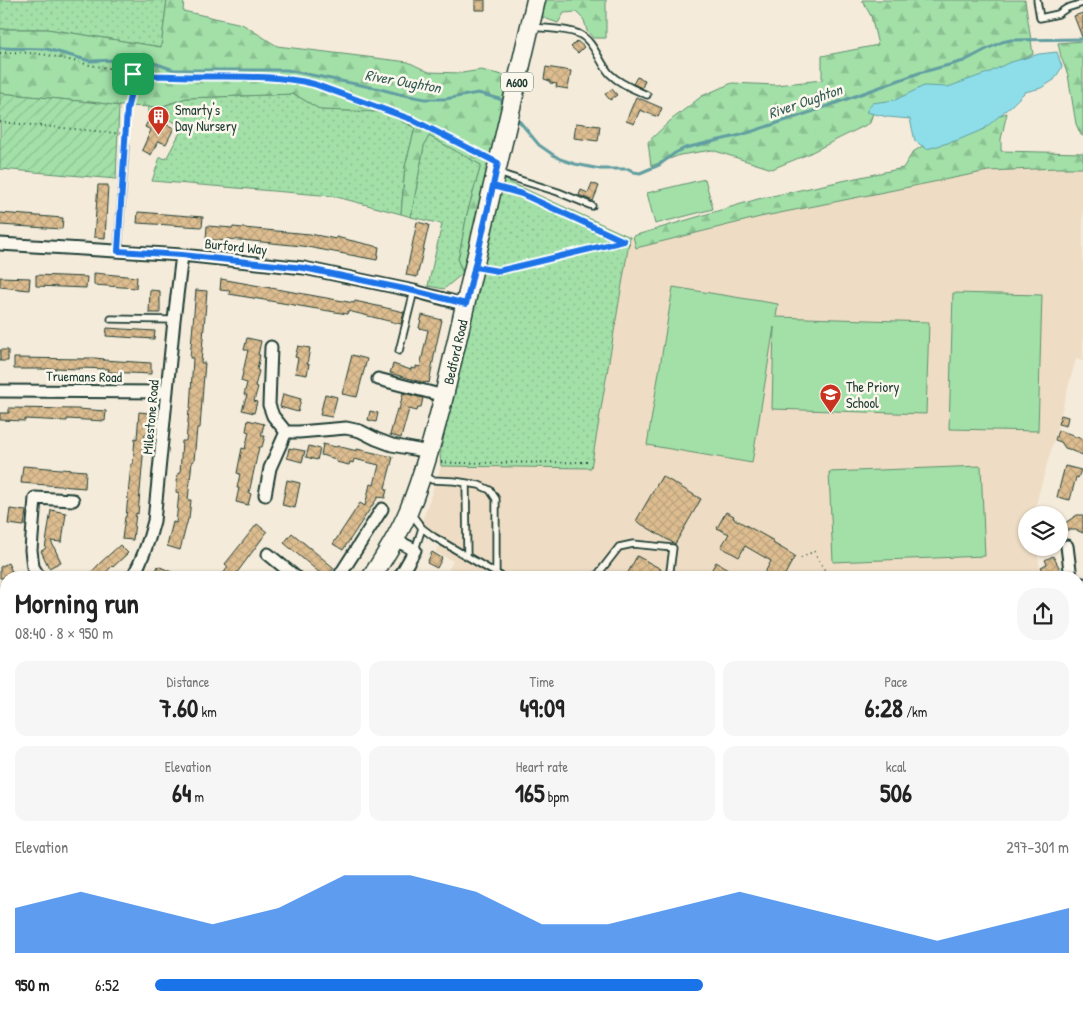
<!DOCTYPE html>
<html lang="en">
<head>
<meta charset="utf-8">
<style>
	:root { --surface:#fff; --page:#f6f6f6; --text:#222; --muted:#767676; --accent:#1a73e8 }
	body { margin:0; font-family:"Patrick Hand",sans-serif; background:var(--page); color:var(--text); height:100vh; display:flex; flex-direction:column; font-size:19px; white-space:nowrap }
	* { box-sizing:border-box; margin:0 }
	p { font-size:16px; color:var(--muted) }
	.icon { flex:none; width:28px; height:28px; fill:none; stroke:currentColor; stroke-width:2; stroke-linecap:round; stroke-linejoin:round }
	.map { position:relative; flex:1; overflow:hidden }
	.side { position:absolute; left:0px; top:571px; width:1084px; height:444px; display:flex; flex-direction:column; background:var(--surface); border-radius:20px 20px 0 0; box-shadow:0 1px 4px #0004 }
	.side>* { flex:none }
	.buttons { position:absolute; left:1018px; top:506px; display:grid; gap:10px }
	.buttons a { display:grid; place-items:center; width:50px; height:50px; border-radius:50%; background:var(--surface); box-shadow:0 1px 4px #0004; font-size:25px }
	.pin { position:absolute; display:grid; place-items:center; width:42px; height:42px; color:#fff; margin:-21px; border-radius:10px; box-shadow:0 2px 8px #0006 }
	.round { display:grid; place-items:center; flex:none; width:52px; height:52px; border-radius:20px; background:var(--page) }
	.overview { display:flex; align-items:center; justify-content:space-between; height:85px; padding:0 15px }
	h1 { font-size:28px; font-weight:700; line-height:38px }
	.stats { display:grid; grid-template-columns:repeat(3,1fr); gap:8px; height:85px; padding:5px 15px }
	.stats div { display:grid; align-content:center; border-radius:12px; background:var(--page); text-align:center }
	.stats b { font-size:25px; font-weight:700 }
	.stats small { font-size:14px; font-weight:400 }
	.stats p { font-size:14px }
	.chart { height:140px; padding:10px 15px }
	.chart p { display:flex; justify-content:space-between }
	.chart svg { width:100%; height:90px; margin-top:5px; fill:var(--accent); opacity:.7 }
	ul { padding:0 15px; list-style:none; font-size:16px }
	li { display:grid; grid-template-columns:80px 60px 1fr; align-items:center; height:38px }
	li i { height:12px; border-radius:6px; background:var(--accent) }
	.map>svg:first-child { display:block }
	.built { fill:#eeddc4 }
	.grass { fill:url(#grass-dots); stroke:#608e6e }
	.forest { fill:url(#forest-firs); stroke:#608e6e }
	.garden { fill:url(#garden-furrows); stroke:#608e6e }
	.pitch { fill:#a2e0a8; stroke:#608e6e }
	.water { fill:#8edee9; stroke:#629ea1 }
	.lines { fill:none; stroke-linecap:round; stroke-linejoin:round }
	.stream { stroke:#629ea1; stroke-width:3 }
	.building { fill:url(#building-cross-hatch); stroke:#1f3d34 }
	.lane-casing { stroke:#1f3d34; stroke-width:9 }
	.street-casing { stroke:#1f3d34; stroke-width:15 }
	.secondary-casing { stroke:#1f3d34; stroke-width:20 }
	.primary-casing { stroke:#1f3d34; stroke-width:21 }
	.path { stroke:#1f3d34; stroke-width:2; stroke-dasharray:1 4; stroke-linecap:butt }
	.lane { stroke:#fbf7ec; stroke-width:5.5 }
	.street { stroke:#fbf7ec; stroke-width:11 }
	.secondary { stroke:#fbf7ec; stroke-width:16 }
	.primary { stroke:#fbf7ec; stroke-width:18 }
	.route-casing { stroke:#fff; stroke-width:10 }
	.route { stroke:#1a73e8; stroke-width:6 }
	.labels { text-anchor:middle; dominant-baseline:central; stroke-width:5; stroke-linejoin:round; paint-order:stroke }
	.shield { fill:#fbf7ec; stroke:#61756b; stroke-width:1 }
	.shield-label { font-size:12px; font-weight:bold; fill:#1f3d34 }
	.poi-label { font-size:14px; fill:#1f3d34; stroke:#fbf7ec; text-anchor:start }
	.street-label { font-size:14px; fill:#1f3d34; stroke:#fbf7ec }
	.water-label { font-size:15px; font-style:italic; fill:#355d58; stroke:#fbf7ec }
</style>
</head>
<body>
<div class="map">
<svg width="1083" height="1014" viewBox="0 0 1083 1014">
	<defs>
		<pattern id="grass-dots" width="8" height="8" patternUnits="userSpaceOnUse" patternTransform="scale(1.25)"><rect width="8" height="8" fill="#a2e0a8"/><path d="M2 2h.1M6 6h.1" fill="none" stroke="#8bc191" stroke-width="1.8" stroke-linecap="round"/></pattern>
		<pattern id="forest-firs" width="22" height="20" patternUnits="userSpaceOnUse" patternTransform="scale(1.25)"><rect width="22" height="20" fill="#a2e0a8"/><path d="M5 1l3.5 6h-7zM16 11l3.5 6h-7z" fill="#8bc191"/></pattern>
		<pattern id="garden-furrows" width="10" height="10" patternUnits="userSpaceOnUse" patternTransform="scale(1.25)"><rect width="10" height="10" fill="#a2e0a8"/><path d="M-1 1l2-2M0 10L10 0M9 11l2-2" fill="none" stroke="#8bc191"/></pattern>
		<pattern id="building-cross-hatch" width="8" height="8" patternUnits="userSpaceOnUse" patternTransform="scale(1.25)"><rect width="8" height="8" fill="#ddbd90"/><path d="M0 0l8 8M0 8l8-8" fill="none" stroke="#bda37d"/></pattern>
	</defs>
	<rect width="100%" height="100%" fill="#f5ebda"/>
	<filter id="ink" filterUnits="userSpaceOnUse"><feTurbulence type="fractalNoise" baseFrequency=".02" numOctaves="2"/><feDisplacementMap in="SourceGraphic" scale="10" xChannelSelector="R" yChannelSelector="G"/><feConvolveMatrix kernelMatrix="1 2 1 2 8 2 1 2 1" color-interpolation-filters="sRGB"/></filter>
	<g filter="url(#ink)">
		<path class="built" d="M 1083,162 L 1083,361 L 1076,359 L 1033,515 L 1026,515 L 1026,548 L 1037,548 L 1041,577 L 445,577 L 453,561 L 435,552 L 441,545 L 420,527 L 441,466 L 591,468 L 630,237 L 635,237 L 865,180 Z
			M 1078,592 L 1079,592 L 1081,631 L 1083,631 L 1083,785 L 1080,786 L 1080,803 L 1078,808 Z
			M 880,1009 L 978,1009 L 975,1014 L 881,1014 Z"/>
		<path class="grass" d="M 0,0 L 167,0 L 161,47 L 47,29 L 0,29 Z
			M 294,94 L 321,110 L 385,112 L 415,128 L 405,167 L 401,214 L 333,196 L 152,181 L 160,157 L 166,159 L 183,127 L 159,114 L 148,116 L 148,107 L 161,107 L 186,98 Z
			M 429,136 L 481,165 L 467,214 L 458,261 L 463,273 L 444,289 L 428,286 L 442,224 L 411,217 L 424,145 Z
			M 503,179 L 630,237 L 591,468 L 441,466 L 440,453 Z
			M 364,1009 L 539,1009 L 545,1014 L 359,1014 Z
			M 557,1009 L 877,1009 L 878,1014 L 563,1014 Z"/>
		<path class="forest" d="M 167,0 L 184,0 L 183,11 L 242,24 L 277,46 L 408,62 L 429,72 L 462,73 L 481,70 L 507,76 L 489,169 L 468,270 L 463,273 L 458,261 L 467,214 L 481,165 L 429,136 L 424,146 L 411,217 L 401,214 L 405,167 L 415,128 L 385,112 L 321,110 L 294,94 L 186,98 L 160,107 L 119,106 L 99,103 L 0,93 L 0,29 L 47,29 L 161,47 Z
			M 545,0 L 606,0 L 606,38 L 593,38 L 587,31 L 584,20 L 576,12 L 564,13 L 558,23 L 541,17 Z
			M 862,0 L 1025,0 L 1033,54 L 967,88 L 874,109 L 870,123 L 806,155 L 772,169 L 712,150 L 680,155 L 651,166 L 648,142 L 671,120 L 702,96 L 732,83 L 776,85 L 822,80 L 822,56 L 878,45 L 871,16 Z
			M 1083,41 L 1083,136 L 1081,135 L 1076,124 L 1068,75 L 1061,57 L 1058,43 Z
			M 1007,113 L 1001,139 L 1001,151 L 1083,153 L 1083,168 L 1057,168 L 988,171 L 760,217 L 636,248 L 633,236 L 758,199 L 903,168 L 913,152 L 948,130 Z"/>
		<path class="garden" d="M 0,93 L 99,103 L 119,106 L 116,179 L 0,169 Z"/>
		<path class="pitch" d="M 705,179 L 713,209 L 655,224 L 647,193 Z
			M 673,287 L 778,304 L 776,317 L 929,322 L 926,414 L 772,409 L 774,327 L 752,463 L 647,445 Z
			M 953,293 L 1042,295 L 1038,431 L 949,429 Z
			M 981,466 L 985,556 L 833,562 L 829,472 Z
			M 394,1009 L 491,1009 L 497,1014 L 390,1014 Z
			M 677,1009 L 758,1009 L 756,1014 L 690,1014 Z"/>
		<path class="water" d="M 1057,52 L 1062,67 L 1054,80 L 1041,88 L 1025,92 L 1012,105 L 984,129 L 958,140 L 927,149 L 915,141 L 910,119 L 888,117 L 866,112 L 872,103 L 895,100 L 924,86 L 948,87 L 990,72 L 1008,63 L 1039,54 Z"/>
		<g class="lines">
			<path class="stream" d="M 0,48 L 47,49 L 90,61 L 143,59 L 174,70 L 287,70 L 380,89 L 399,94 L 425,99 L 445,99 L 478,93 L 500,99 L 506,106
				M 515,116 L 539,145 L 552,154 L 560,159 L 575,164 L 600,169 L 629,169 L 634,172 L 640,173 L 659,165 L 675,153 L 685,148 L 741,135 L 811,112 L 919,73 L 964,61 L 985,50 L 1002,42 L 1011,40 L 1083,39"/>
		</g>
		<path class="building" d="M 475,0 L 485,0 L 485,10 L 475,10 Z
			M 1083,13 L 1083,37 L 1082,37 L 1074,16 Z
			M 577,41 L 584,47 L 578,53 L 571,47 Z
			M 546,67 L 571,71 L 568,89 L 556,87 L 557,84 L 550,83 L 550,81 L 544,79 Z
			M 637,77 L 645,80 L 642,88 L 633,84 Z
			M 612,89 L 617,95 L 610,100 L 605,94 Z
			M 636,97 L 662,108 L 658,117 L 640,110 L 634,124 L 626,121 Z
			M 150,117 L 174,128 L 166,144 L 158,141 L 151,155 L 142,150 L 151,130 L 145,127 Z
			M 576,123 L 600,126 L 598,141 L 574,138 Z
			M 592,183 L 599,186 L 593,201 L 579,195 L 581,190 L 588,193 Z
			M 98,185 L 108,185 L 105,238 L 94,237 Z
			M 138,212 L 203,217 L 202,227 L 137,223 Z
			M 0,213 L 63,218 L 62,229 L 0,225 Z
			M 417,222 L 429,225 L 417,277 L 406,275 Z
			M 207,226 L 233,228 L 233,227 L 243,228 L 310,234 L 336,239 L 336,237 L 379,247 L 377,260 L 302,246 L 252,241 L 227,239 L 227,241 L 206,239 Z
			M 94,273 L 137,277 L 136,288 L 94,285 Z
			M 36,275 L 87,277 L 86,288 L 36,286 Z
			M 0,277 L 30,278 L 29,290 L 0,287 Z
			M 221,279 L 354,303 L 355,301 L 404,312 L 401,324 L 348,311 L 347,314 L 229,294 L 230,291 L 220,290 Z
			M 150,290 L 160,291 L 160,313 L 149,313 Z
			M 196,290 L 207,291 L 201,363 L 205,363 L 203,387 L 200,428 L 197,428 L 194,461 L 192,461 L 188,500 L 191,500 L 189,519 L 188,519 L 180,550 L 167,546 L 173,522 L 176,523 L 179,493 L 176,492 L 178,473 L 180,474 L 182,441 L 186,441 L 189,410 L 190,410 L 193,358 L 190,358 Z
			M 422,315 L 442,320 L 436,346 L 429,383 L 426,382 L 425,383 L 390,373 L 393,364 L 411,370 L 411,368 L 416,369 L 416,366 L 420,367 L 428,330 L 419,328 Z
			M 107,328 L 155,331 L 154,339 L 106,336 Z
			M 247,338 L 261,341 L 258,355 L 260,355 L 257,370 L 259,371 L 255,386 L 258,387 L 254,401 L 257,402 L 254,413 L 242,410 L 247,395 L 244,395 L 247,383 L 241,381 L 248,350 L 244,350 Z
			M 298,346 L 310,348 L 307,364 L 309,364 L 307,375 L 295,373 L 298,358 L 295,357 Z
			M 0,350 L 8,350 L 8,361 L 0,361 Z
			M 352,355 L 367,359 L 357,397 L 342,394 Z
			M 14,358 L 85,359 L 85,358 L 95,358 L 104,359 L 103,360 L 151,363 L 151,374 L 108,372 L 109,369 L 79,368 L 79,369 L 56,368 L 56,369 L 14,369 Z
			M 403,393 L 423,398 L 421,407 L 418,407 L 417,411 L 409,409 L 401,438 L 390,435 L 397,409 L 399,410 Z
			M 283,394 L 301,399 L 298,412 L 280,407 Z
			M 325,394 L 337,397 L 332,417 L 320,415 Z
			M 9,408 L 77,409 L 106,411 L 105,421 L 67,419 L 67,421 L 25,419 L 25,421 L 0,420 L 0,413 L 9,413 Z
			M 370,411 L 378,413 L 376,422 L 368,420 Z
			M 139,412 L 150,413 L 148,434 L 145,434 L 138,514 L 136,513 L 133,540 L 122,539 L 125,517 L 126,517 L 131,464 L 133,464 L 135,438 L 137,439 Z
			M 1061,415 L 1068,417 L 1066,426 L 1058,424 Z
			M 248,420 L 264,424 L 261,436 L 265,436 L 262,447 L 259,447 L 249,493 L 251,494 L 248,505 L 236,502 L 239,488 L 237,488 L 240,474 L 237,473 L 242,448 L 245,449 L 249,432 L 246,431 Z
			M 1058,430 L 1073,435 L 1073,436 L 1083,439 L 1083,455 L 1072,451 L 1072,450 L 1065,448 L 1061,442 L 1055,440 Z
			M 323,444 L 336,447 L 337,446 L 357,451 L 357,449 L 393,457 L 385,488 L 387,489 L 385,498 L 378,497 L 343,550 L 333,544 L 360,503 L 365,506 L 370,484 L 374,485 L 379,465 L 354,459 L 353,463 L 350,462 L 349,465 L 336,462 L 336,459 L 321,455 Z
			M 309,446 L 320,449 L 317,460 L 306,457 Z
			M 289,448 L 305,451 L 302,462 L 287,458 Z
			M 23,466 L 86,471 L 85,488 L 21,483 Z
			M 1065,466 L 1081,470 L 1078,478 L 1076,477 L 1070,500 L 1057,497 Z
			M 662,476 L 701,499 L 675,544 L 636,521 Z
			M 287,480 L 300,483 L 295,508 L 282,505 Z
			M 10,509 L 26,511 L 24,526 L 8,524 Z
			M 51,510 L 66,513 L 62,542 L 51,541 L 61,562 L 49,568 L 41,551 L 45,549 Z
			M 726,512 L 734,516 L 733,518 L 774,541 L 773,543 L 795,556 L 783,578 L 762,578 L 771,561 L 745,546 L 739,557 L 721,547 L 729,534 L 717,528 Z
			M 1077,515 L 1083,515 L 1083,533 L 1076,530 L 1059,530 L 1059,527 Z
			M 257,524 L 267,532 L 233,578 L 220,578 L 228,567 L 225,564 Z
			M 292,533 L 334,568 L 326,578 L 284,543 Z
			M 120,545 L 128,553 L 113,567 L 112,566 L 101,578 L 86,578 L 100,563 Z
			M 432,552 L 442,558 L 437,568 L 427,563 Z
			M 637,556 L 661,569 L 656,578 L 625,578 Z
			M 1053,556 L 1060,569 L 1053,573 L 1054,575 L 1047,578 L 1041,567 L 1047,564 L 1045,560 Z
			M 716,562 L 743,578 L 707,578 Z
			M 8,563 L 15,578 L 0,578 L 0,567 Z
			M 158,566 L 185,578 L 153,578 Z"/>
		<g class="lines">
			<defs>
				<path id="lane" d="M 1037,0 L 1040,18 L 1058,14 L 1067,8 L 1083,3
					M 533,27 C 548,29 565,28 579,34 C 594,41 599,62 610,74 C 620,84 634,89 647,95
					M 498,173 L 558,192 L 592,206
					M 118,251 L 125,146
					M 111,319 L 174,320
					M 399,351 L 414,291
					M 424,474 L 432,480 L 454,481 L 479,485 L 490,490 L 496,499 L 496,574
					M 466,483 L 467,556
					M 410,512 L 422,528 L 434,537 L 504,578
					M 415,550 L 422,528
					M 595,578 L 619,547 L 633,544 L 673,548 L 669,578
					M 952,1014 L 955,1009"/>
				<path id="street" d="M 0,244 L 182,255 L 304,268 L 414,291 L 466,305
					M 271,347 L 269,405 L 273,416 L 286,432 L 299,432 L 346,428 L 360,431 L 376,439 L 392,445 L 429,452
					M 378,379 L 444,396
					M 0,391 L 167,392
					M 265,495 L 270,468 L 286,432
					M 395,540 L 415,550 L 399,578
					M 1067,546 L 1071,578
					M 268,554 L 297,578
					M 40,578 L 33,567 L 31,550 L 35,498 L 73,500
					M 132,578 C 143,559 149,541 154,521 L 174,320 L 182,255
					M 338,578 L 382,509
					M 1078,584 L 1083,584
					M 0,651 L 6,651
					M 0,810 L 6,811
					M 0,958 L 6,960
					M 73,1014 L 75,1009"/>
				<path id="secondary" d="M 1078,996 L 1083,986
					M 1067,1014 L 1070,1009"/>
				<path id="primary" d="M 371,578 C 385,556 399,534 409,510 C 424,473 434,434 444,396 L 536,0
					M 101,1014 L 103,1009"/>
			</defs>
			<use href="#lane" class="lane-casing"/>
			<use href="#street" class="street-casing"/>
			<use href="#secondary" class="secondary-casing"/>
			<use href="#primary" class="primary-casing"/>
			<path class="path" d="M 0,53 L 19,52 L 48,55 L 90,65 L 115,69 L 139,75 L 155,76 L 172,76 L 210,77 L 243,76 L 301,81 L 314,84 L 413,120 L 485,157
				M 0,122 L 126,134
				M 410,125 L 413,120
				M 125,139 L 127,110 L 131,92 L 133,74
				M 505,189 L 522,194 L 630,244
				M 488,269 L 498,271 L 624,241
				M 441,462 L 454,463 L 589,462
				M 801,558 L 814,551 L 829,578
				M 1079,729 L 1083,730
				M 128,1009 L 137,1014
				M 553,1009 L 558,1014
				M 884,1014 L 896,1009"/>
			<use href="#lane" class="lane"/>
			<use href="#street" class="street"/>
			<use href="#secondary" class="secondary"/>
			<use href="#primary" class="primary"/>
		</g>
	</g>
	<g class="lines" filter="url(#ink)">
		<defs>
			<path id="route" d="M 133,74 C 147,77 161,75 175,76 C 221,78 269,73 314,84 L 413,120 L 498,163 L 475,267 L 498,271 L 624,241 L 522,194 L 493,186 L 466,304 L 414,291 L 304,268 L 182,255 L 118,251 L 127,110 L 131,92 L 133,74"/>
		</defs>
		<use href="#route" class="route-casing"/>
		<use href="#route" class="route"/>
	</g>
	<defs>
		<symbol id="building-pin" viewBox="-11 -11 22 30"><path d="M0 17L-7.5 6A9.5 9.5 0 1 1 7.5 6Z" fill="#c8321e" stroke="#fbf7ec"/><path d="M-4-6H4V6H1V3H-1V6H-4ZM-2.5-4.3h1.7v1.8h-1.7ZM.8-4.3h1.7v1.8H.8ZM-2.5-1h1.7V.8h-1.7ZM.8-1h1.7V.8H.8Z" fill="#fff"/></symbol>
		<symbol id="school-pin" viewBox="-11 -11 22 30"><path d="M0 17L-7.5 6A9.5 9.5 0 1 1 7.5 6Z" fill="#c8321e" stroke="#fbf7ec"/><path d="M0-5L7-2L0 1L-7-2ZM-4 1L0 2.5L4 1V4Q0 6-4 4Z" fill="#fff"/></symbol>
	</defs>
	<g fill-rule="evenodd">
		<use href="#building-pin" x="146" y="104" width="25" height="34"/>
		<use href="#school-pin" x="818" y="382" width="25" height="34"/>
	</g>
	<g class="labels">
		<rect class="shield" x="501" y="72.5" width="32" height="19" rx="4"/>
		<g class="shield-label">
			<text x="517" y="82">A600</text>
		</g>
		<g class="poi-label">
			<text x="175" y="109">Smarty's<tspan x="175" dy="16">Day Nursery</tspan></text>
			<text x="846" y="386">The Priory<tspan x="846" dy="16">School</tspan></text>
		</g>
		<g class="street-label">
			<text transform="translate(236 246) rotate(6)">Burford Way</text>
			<text transform="translate(455 352) rotate(-77)">Bedford Road</text>
			<text transform="translate(84 376) rotate(1)">Truemans Road</text>
			<text transform="translate(150 417) rotate(-85)">Milestone Road</text>
		</g>
		<g class="water-label">
			<text transform="translate(403 81) rotate(10)">River Oughton</text>
			<text transform="translate(805 101) rotate(-19)">River Oughton</text>
		</g>
	</g>
</svg>
<div class="buttons">
<a><svg class="icon" aria-label="layers" viewBox="0 0 24 24"><path d="M12 4l9 5-9 5-9-5zM3 14l9 5 9-5"/></svg></a>
</div>
<div class="pin" style="left:133px;top:74px;background:#1e9e55"><svg class="icon" aria-label="arrive" viewBox="0 0 24 24"><path d="M6 21V4h12l-3 4 3 4H6"/></svg></div>
<section class="side">
<div class="overview"><div><h1>Morning run</h1><p>08:40 · 8 × 950 m</p></div><a class="round"><svg class="icon" aria-label="share" viewBox="0 0 24 24"><path d="M12 15V3M7 8l5-5 5 5M5 13v7h14v-7"/></svg></a></div>
<div class="stats">
<div><p>Distance</p><b>7.60<small> km</small></b></div>
<div><p>Time</p><b>49:09</b></div>
<div><p>Pace</p><b>6:28<small> /km</small></b></div>
</div>
<div class="stats">
<div><p>Elevation</p><b>64<small> m</small></b></div>
<div><p>Heart rate</p><b>165<small> bpm</small></b></div>
<div><p>kcal</p><b>506</b></div>
</div>
<div class="chart"><p><span>Elevation</span>297–301 m</p>
<svg viewBox="0 0 160 44" preserveAspectRatio="none"><path d="M0 44V22L10 14L20 22L30 30L40 22L50 6L60 6L70 14L80 30L90 30L100 22L110 14L120 22L130 30L140 38L150 30L160 22V44z"/></svg>
</div>
<ul>
<li><b>950 m</b>6:52<i style="width:60%"></i></li>
</ul>
</section>
</div>
</body>
</html>
